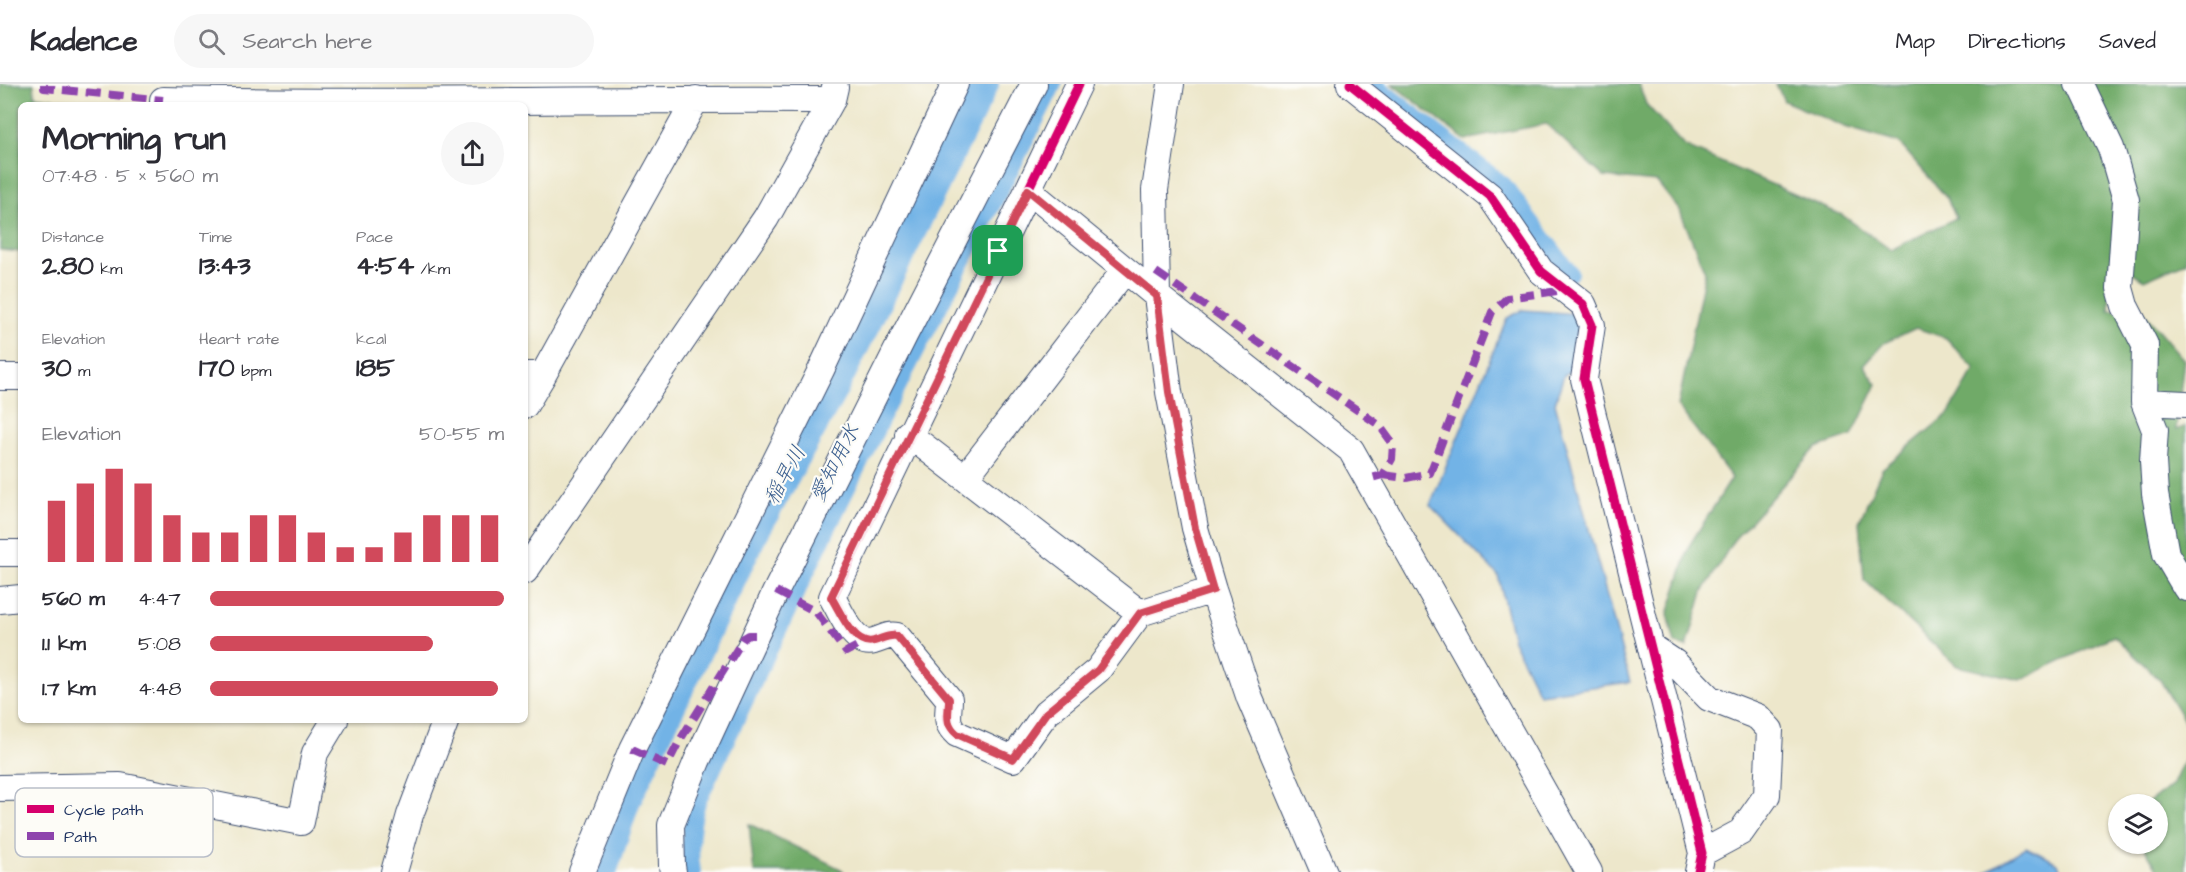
<!DOCTYPE html>
<html lang="en">
<head>
<meta charset="utf-8">
<style>
	:root { --surface:#fff; --page:#f7f7f7; --text:#2b2b33; --muted:#7c7c81; --line:#e1e1e2; --accent:#d1495b }
	body { margin:0; font-family:"Architects Daughter","Klee One",sans-serif; background:var(--page); color:var(--text); height:100vh; display:flex; flex-direction:column; font-size:22px; white-space:nowrap }
	* { box-sizing:border-box; margin:0 }
	p { font-size:20px; color:var(--muted) }
	.icon { flex:none; width:33px; height:33px; fill:none; stroke:currentColor; stroke-width:2; stroke-linecap:round; stroke-linejoin:round }
	.map { position:relative; flex:1; overflow:hidden }
	.sheet { position:absolute; left:18px; top:18px; width:510px; height:621px; display:flex; flex-direction:column; background:var(--surface); border-radius:9px; box-shadow:0 2px 4px #0004 }
	.sheet>* { flex:none }
	.controls { position:absolute; left:2108px; top:710px; display:grid; gap:12px }
	.controls a { display:grid; place-items:center; width:60px; height:60px; border-radius:50%; background:var(--surface); box-shadow:0 2px 4px #0004; font-size:30px }
	.pin { position:absolute; display:grid; place-items:center; width:51px; height:51px; color:#fff; margin:-26px; border-radius:12px; box-shadow:0 3px 9px #0006 }
	.round { display:grid; place-items:center; flex:none; width:63px; height:63px; border-radius:32px; background:var(--page) }
	.headline { display:flex; align-items:center; justify-content:space-between; height:102px; padding:0 24px }
	h1 { font-size:33px; font-weight:800; line-height:45px }
	.figures { display:grid; grid-template-columns:repeat(3,1fr); gap:9px; height:102px; padding:6px 24px }
	.figures div { display:grid; align-content:center }
	.figures b { font-size:26px; font-weight:800 }
	.figures small { font-size:16px; font-weight:400 }
	.figures p { font-size:16px }
	.chart { height:168px; padding:12px 24px }
	.chart p { display:flex; justify-content:space-between }
	.chart svg { width:100%; height:108px; margin-top:6px; stroke:var(--accent); stroke-width:6 }
	ul { padding:0 24px; list-style:none; font-size:20px }
	li { display:grid; grid-template-columns:96px 72px 1fr; align-items:center; height:45px }
	li i { height:15px; border-radius:8px; background:var(--accent) }
	header { display:flex; align-items:center; gap:36px; box-sizing:border-box; height:84px; padding:0 30px; background:var(--surface); border-bottom:2px solid var(--line) }
	header strong { font-size:28px }
	nav { display:flex; gap:33px; margin-inline-start:auto; font-size:21px }
	.search { width:420px; height:54px; background:var(--page); display:flex; align-items:center; gap:15px; box-sizing:border-box; padding:0 21px; border-radius:33px; color:var(--muted); font-size:22px }
	.map>svg:first-child { display:block }
	.forest { fill:#6faa68; stroke:#456c63; stroke-width:1.5 }
	.water { fill:#72b3e6; stroke:#4671a2; stroke-width:1.5 }
	.lines { fill:none; stroke-linecap:round; stroke-linejoin:round }
	.canal { stroke:#72b3e6; stroke-width:18 }
	.river { stroke:#72b3e6; stroke-width:32 }
	.minor-casing { stroke:#3a4b6e; stroke-width:28 }
	.minor { stroke:#fff; stroke-width:26 }
	.quiet { stroke:#8e44ad; stroke-width:8; stroke-dasharray:15 8; stroke-linecap:butt }
	.cycleway-casing { stroke:#fdfcf7; stroke-width:13 }
	.cycleway { stroke:#d6006c; stroke-width:9 }
	.route-casing { stroke:#fff; stroke-width:12 }
	.route { stroke:#d1495b; stroke-width:8 }
	.labels { text-anchor:middle; dominant-baseline:central; stroke-width:4.5; stroke-linejoin:round; paint-order:stroke }
	.water-label { font-size:21px; font-style:italic; fill:#395d8e; stroke:#fdfcf7 }
	.key { fill:#fdfcf7; stroke:#b9bec9; stroke-width:1.5 }
	.key-label { font-size:16px; fill:#1b2f5e }
</style>
</head>
<body>
<header>
<strong>Kadence</strong>
<div class="search"><svg class="icon" aria-label="search" viewBox="0 0 24 24"><circle cx="10" cy="10" r="6"/><path d="M15 15l6 6"/></svg>Search here</div>
<nav><a>Map</a><a>Directions</a><a>Saved</a></nav>
</header>
<div class="map">
<svg width="2186" height="788" viewBox="0 0 2186 788">
	<rect width="100%" height="100%" fill="#fdfcf7"/>
	<filter id="ink" filterUnits="userSpaceOnUse"><feTurbulence type="fractalNoise" baseFrequency=".0167" numOctaves="2"/><feDisplacementMap in="SourceGraphic" scale="12" xChannelSelector="R" yChannelSelector="G"/><feConvolveMatrix kernelMatrix="1 2 1 2 8 2 1 2 1" color-interpolation-filters="sRGB"/></filter>
	<filter id="wash" filterUnits="userSpaceOnUse"><feTurbulence type="fractalNoise" baseFrequency=".008" numOctaves="4" result="noise"/><feDisplacementMap in="SourceGraphic" scale="24" xChannelSelector="R" yChannelSelector="G"/><feGaussianBlur stdDeviation="1.35" result="paint"/><feColorMatrix in="noise" values="0 0 0 0 0 0 0 0 0 0 0 0 0 0 0 0 0 1.4 0 .05"/><feComposite in="paint" operator="in"/></filter>
	<g filter="url(#wash)">
		<rect width="100%" height="100%" fill="#ede7cb"/>
		<path class="forest" d="M 0,0 L 34,0 L 35,12 L 100,21 L 21,21 L 21,168 L 0,166 Z
			M 1392,0 L 1639,0 L 1646,20 L 1684,62 L 1842,131 L 1891,166 L 1956,134 L 1947,114 L 1899,59 L 1845,43 L 1784,17 L 1776,0 L 2186,0 L 2186,178 L 2144,196 L 2113,176 L 2109,226 L 2142,227 L 2184,276 L 2176,346 L 2186,342 L 2186,640 L 2160,596 L 2114,552 L 2020,596 L 1957,582 L 1864,496 L 1859,438 L 1882,385 L 1949,329 L 1975,285 L 1946,254 L 1916,244 L 1884,259 L 1864,281 L 1877,300 L 1852,352 L 1816,364 L 1733,457 L 1703,508 L 1687,563 L 1675,560 L 1668,530 L 1690,460 L 1732,394 L 1678,322 L 1705,188 L 1680,127 L 1657,98 L 1604,93 L 1546,40 L 1465,56 Z
			M 2186,671 L 2186,788 L 2159,788 L 2142,759 L 2157,759 L 2157,720 L 2146,720 L 2173,700 Z
			M 749,740 L 841,785 L 844,788 L 754,788 Z"/>
		<path class="water" d="M 1523,226 L 1578,230 L 1579,282 L 1564,291 L 1555,319 L 1630,598 L 1539,610 L 1513,557 L 1498,491 L 1430,421 L 1507,234 Z
			M 2026,763 L 2058,779 L 2061,788 L 1986,788 Z"/>
		<g class="lines">
			<path class="canal" d="M 1373,0 L 1503,101 L 1569,189
				M 692,788 C 688,763 690,742 697,718 C 765,572 834,426 908,282 C 956,188 1007,95 1053,0"/>
			<path class="river" d="M 601,788 L 624,718 L 750,453 L 834,301 L 983,0"/>
		</g>
	</g>
	<g filter="url(#ink)">
		<g class="lines">
			<defs>
				<path id="minor" d="M 1079,0 L 832,513 C 840,527 854,563 874,557 C 882,555 888,550 897,552 L 949,615 C 949,630 944,639 957,650 L 1013,675 L 1046,629 L 1098,586 L 1140,529 L 1213,506
					M 1171,0 L 1155,106 L 1157,212 L 1169,308 L 1195,444 L 1213,506 L 1250,615 L 1324,788
					M 1350,0 L 1490,112 L 1541,187 L 1583,220 L 1592,241 L 1584,295 L 1702,769 L 1698,788
					M 2078,0 L 2083,5 L 2111,64 L 2126,116 L 2120,204 L 2125,222 L 2145,261 L 2144,318 L 2155,346 L 2153,377 L 2155,410 L 2166,470 L 2186,504
					M 163,21 L 163,16 C 386,21 609,14 832,16
					M 1028,106 L 1157,212 L 1351,366 L 1589,788
					M 525,291 L 543,291 L 696,15
					M 0,293 L 21,293
					M 2144,318 L 2186,320
					M 525,321 L 543,291
					M 908,350 L 1140,529
					M 965,394 L 1125,186
					M 0,469 L 21,469
					M 525,487 L 766,134 L 832,16 L 835,3
					M 0,516 L 21,514
					M 1651,563 L 1675,579 L 1709,614 L 1758,633 L 1770,646 L 1767,711 L 1741,748 L 1702,769
					M 0,704 L 120,702 L 301,738 L 315,669 L 335,636
					M 394,788 L 410,731 L 446,636
					M 582,788 L 632,665 L 821,286 L 955,0
					M 673,788 L 672,782 L 671,741 L 697,677 L 776,507 L 905,250 L 1034,0"/>
			</defs>
			<use href="#minor" class="minor-casing"/>
			<use href="#minor" class="minor"/>
			<path class="quiet" d="M 44,0 L 44,4 L 163,16
				M 1156,188 L 1379,341 L 1393,360 L 1392,375 L 1383,391 L 1368,395
				M 1383,391 L 1406,394 L 1430,389 L 1492,228 L 1507,214 L 1565,206
				M 776,507 L 816,528 L 846,568 L 865,558
				M 632,665 L 667,681 L 680,656 L 744,554 L 749,551 L 755,551"/>
			<defs>
				<path id="cycleway" d="M 1079,0 L 832,513 C 840,527 854,563 874,557 C 882,555 888,550 897,552 L 949,615 C 949,630 944,639 957,650 L 1013,675 L 1046,629 L 1098,586 L 1140,529 L 1213,506
					M 1350,0 L 1490,112 L 1541,187 L 1583,220 L 1592,241 L 1584,295 L 1702,769 L 1698,788"/>
			</defs>
			<use href="#cycleway" class="cycleway-casing"/>
			<use href="#cycleway" class="cycleway"/>
		</g>
	</g>
	<g class="lines" filter="url(#ink)">
		<defs>
			<path id="route" d="M 1028,106 L 1157,212 L 1169,308 L 1195,444 L 1213,506 L 1140,529 L 1098,586 L 1046,629 L 1013,675 L 957,650 C 944,639 949,630 949,615 L 897,552 C 888,550 882,555 874,557 C 854,563 840,527 831,513 Z"/>
		</defs>
		<use href="#route" class="route-casing"/>
		<use href="#route" class="route"/>
	</g>
	<g class="labels">
		<g class="water-label">
			<text transform="translate(835 379) rotate(-63)">愛知用水</text>
			<text transform="translate(785 391) rotate(-61)">稲早川</text>
		</g>
	</g>
	<rect x="15" y="704" width="198" height="69" rx="9" class="key"/>
	<rect x="27" y="721" width="27" height="8" fill="#d6006c"/>
	<rect x="27" y="748" width="27" height="8" fill="#8e44ad"/>
	<g class="key-label">
		<text x="64" y="731">Cycle path</text>
		<text x="64" y="758">Path</text>
	</g>
</svg>
<div class="controls">
<a><svg class="icon" aria-label="layers" viewBox="0 0 24 24"><path d="M12 4l9 5-9 5-9-5zM3 14l9 5 9-5"/></svg></a>
</div>
<div class="pin" style="left:998px;top:167px;background:#1e9e55"><svg class="icon" aria-label="arrive" viewBox="0 0 24 24"><path d="M6 21V4h12l-3 4 3 4H6"/></svg></div>
<section class="sheet">
<div class="headline"><div><h1>Morning run</h1><p>07:48 · 5 × 560 m</p></div><a class="round"><svg class="icon" aria-label="share" viewBox="0 0 24 24"><path d="M12 15V3M7 8l5-5 5 5M5 13v7h14v-7"/></svg></a></div>
<div class="figures">
<div><p>Distance</p><b>2.80<small> km</small></b></div>
<div><p>Time</p><b>13:43</b></div>
<div><p>Pace</p><b>4:54<small> /km</small></b></div>
</div>
<div class="figures">
<div><p>Elevation</p><b>30<small> m</small></b></div>
<div><p>Heart rate</p><b>170<small> bpm</small></b></div>
<div><p>kcal</p><b>185</b></div>
</div>
<div class="chart"><p><span>Elevation</span>50–55 m</p>
<svg viewBox="0 0 160 44" preserveAspectRatio="none"><path d="M5 44V19M15 44V12M25 44V6M35 44V12M45 44V25M55 44V32M65 44V32M75 44V25M85 44V25M95 44V32M105 44V38M115 44V38M125 44V32M135 44V25M145 44V25M155 44V25"/></svg>
</div>
<ul>
<li><b>560 m</b>4:47<i style="width:100%"></i></li>
<li><b>1.1 km</b>5:08<i style="width:76%"></i></li>
<li><b>1.7 km</b>4:48<i style="width:98%"></i></li>
</ul>
</section>
</div>
</body>
</html>
